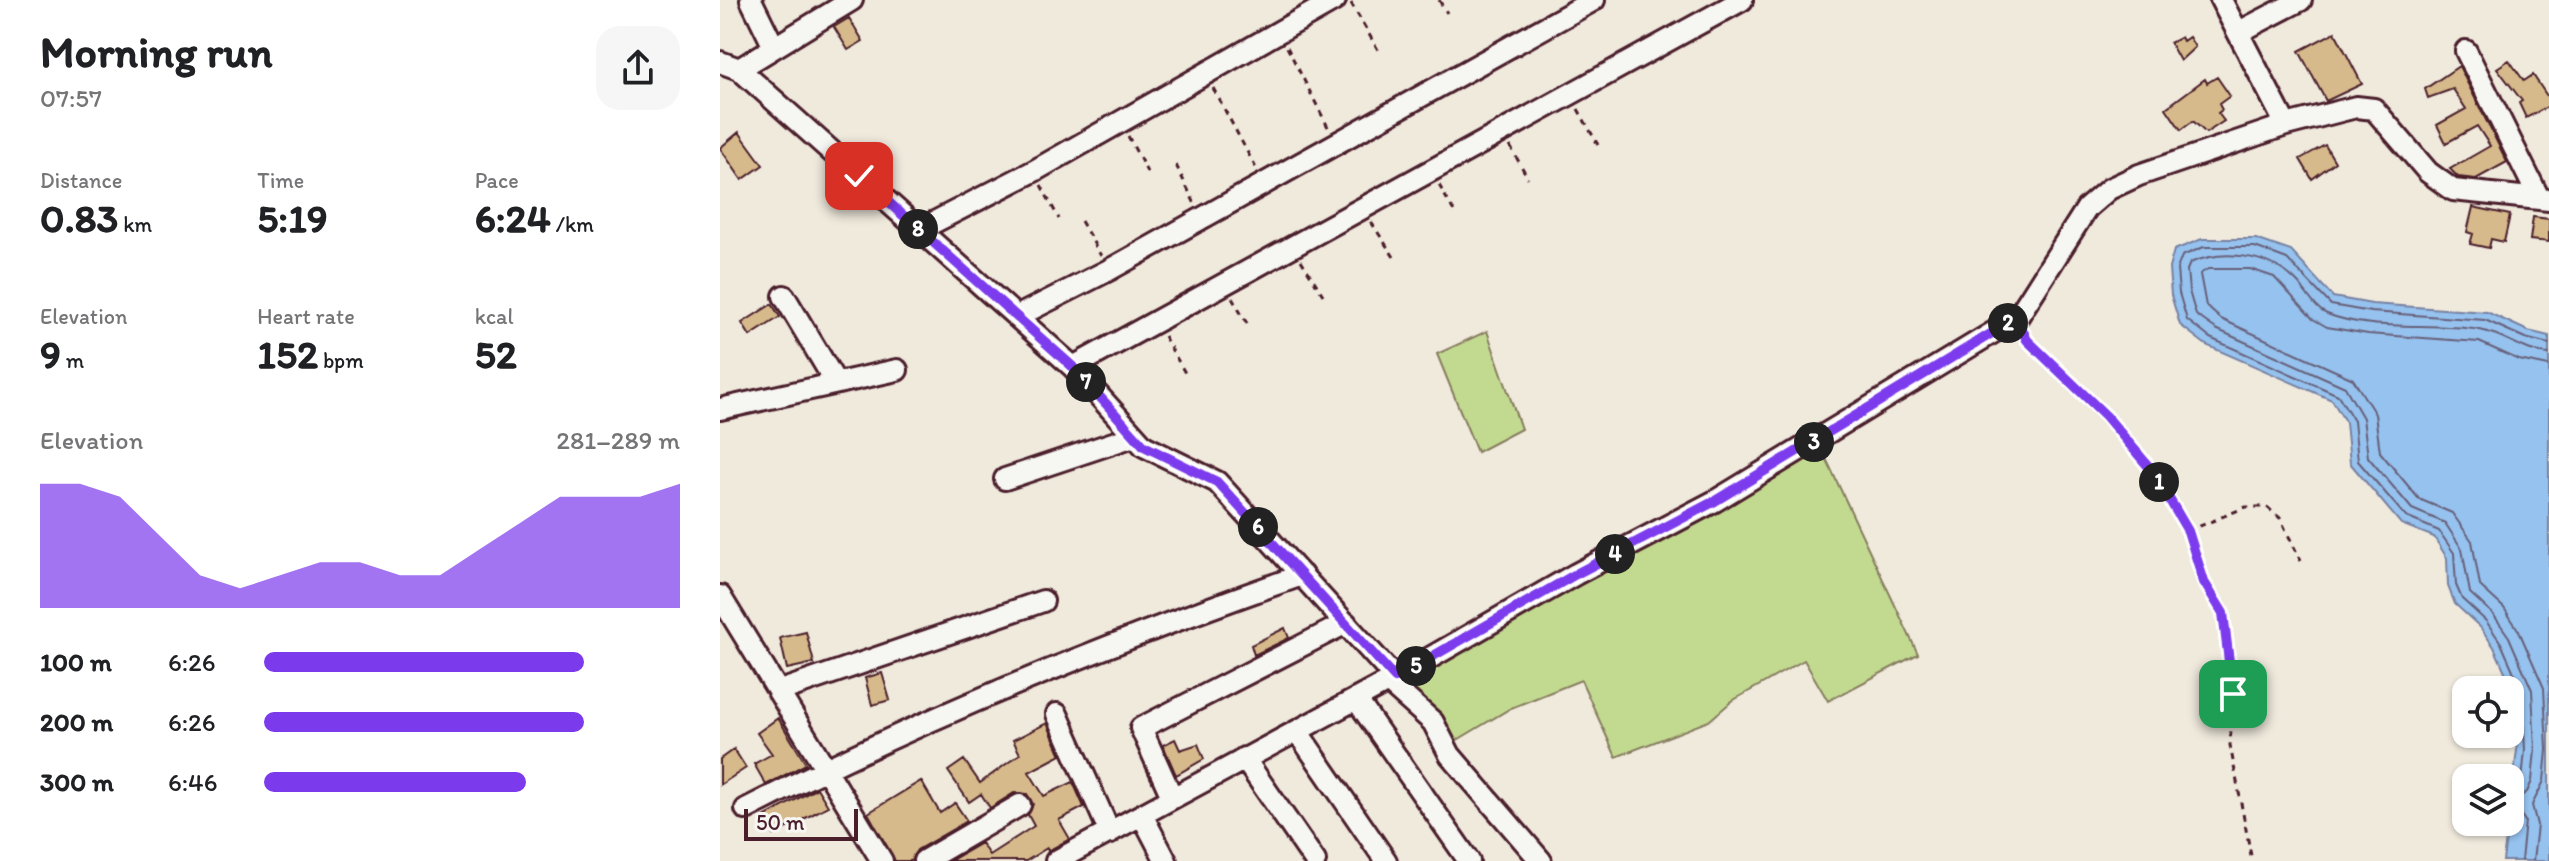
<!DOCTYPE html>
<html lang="en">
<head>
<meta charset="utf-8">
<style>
	:root { --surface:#fff; --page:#f6f6f6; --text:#202124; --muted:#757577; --accent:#7c3aed }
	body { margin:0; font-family:Itim,sans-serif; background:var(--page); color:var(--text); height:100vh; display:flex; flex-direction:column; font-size:30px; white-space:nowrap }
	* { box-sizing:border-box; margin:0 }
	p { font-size:26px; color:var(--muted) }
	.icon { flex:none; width:44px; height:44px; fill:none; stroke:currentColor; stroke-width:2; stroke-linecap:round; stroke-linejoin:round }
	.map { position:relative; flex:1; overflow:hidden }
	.drawer { display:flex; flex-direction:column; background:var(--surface); width:720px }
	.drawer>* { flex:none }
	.buttons { position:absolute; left:1732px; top:676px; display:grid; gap:16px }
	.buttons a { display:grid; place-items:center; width:72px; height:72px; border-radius:16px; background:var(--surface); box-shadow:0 2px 6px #0004; font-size:40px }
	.scale { position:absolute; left:24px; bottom:20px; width:114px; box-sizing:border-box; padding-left:8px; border:4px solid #4a1f2b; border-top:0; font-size:22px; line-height:28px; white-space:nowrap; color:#4a1f2b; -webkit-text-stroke:6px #f6f6f2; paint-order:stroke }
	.pin { position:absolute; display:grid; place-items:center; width:68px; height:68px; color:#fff; margin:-34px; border-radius:16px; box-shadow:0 4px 12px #0006 }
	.km { position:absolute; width:40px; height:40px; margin:-20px; border-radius:50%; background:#222; color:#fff; font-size:22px; line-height:40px; text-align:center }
	.round { display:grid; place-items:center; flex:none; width:84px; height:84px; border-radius:24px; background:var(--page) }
	.headline { display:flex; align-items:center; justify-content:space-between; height:136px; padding:0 40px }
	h1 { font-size:44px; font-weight:800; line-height:60px }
	.stats { display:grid; grid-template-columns:repeat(3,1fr); gap:12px; height:136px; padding:8px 40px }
	.stats div { display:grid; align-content:center }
	.stats b { font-size:40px; font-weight:800 }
	.stats small { font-size:22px; font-weight:400 }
	.stats p { font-size:22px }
	.chart { height:224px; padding:16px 40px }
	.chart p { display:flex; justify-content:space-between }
	.chart svg { width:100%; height:144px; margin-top:8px; fill:var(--accent); opacity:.7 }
	ul { padding:0 40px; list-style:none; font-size:26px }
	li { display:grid; grid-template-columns:128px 96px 1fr; align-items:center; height:60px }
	li i { height:20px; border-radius:10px; background:var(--accent) }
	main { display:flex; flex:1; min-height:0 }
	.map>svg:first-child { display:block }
	.green { fill:#c2da90; stroke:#867c5e; stroke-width:2 }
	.water { fill:#95c2ef; stroke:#7781a1; stroke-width:2 }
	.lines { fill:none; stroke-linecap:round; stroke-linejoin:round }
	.shore { stroke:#686079; stroke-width:2 }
	.building { fill:#d6ba8b; stroke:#4a1f2b; stroke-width:2 }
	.minor-casing { stroke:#4a1f2b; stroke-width:26 }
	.path { stroke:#4a1f2b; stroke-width:3; stroke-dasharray:6 6; stroke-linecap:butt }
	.minor { stroke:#f6f6f2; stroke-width:20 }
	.route-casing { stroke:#fff; stroke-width:16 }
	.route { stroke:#7c3aed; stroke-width:10 }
</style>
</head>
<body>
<main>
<section class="drawer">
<div class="headline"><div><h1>Morning run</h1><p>07:57</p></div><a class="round"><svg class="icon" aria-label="share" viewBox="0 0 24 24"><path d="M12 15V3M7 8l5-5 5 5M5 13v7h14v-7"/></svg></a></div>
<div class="stats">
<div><p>Distance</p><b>0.83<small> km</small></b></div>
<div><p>Time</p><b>5:19</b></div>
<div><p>Pace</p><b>6:24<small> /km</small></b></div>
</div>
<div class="stats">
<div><p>Elevation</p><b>9<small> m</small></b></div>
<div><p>Heart rate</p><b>152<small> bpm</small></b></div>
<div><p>kcal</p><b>52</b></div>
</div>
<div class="chart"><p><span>Elevation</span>281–289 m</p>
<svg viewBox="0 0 160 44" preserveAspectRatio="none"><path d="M0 44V6L10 6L20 10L30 22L40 34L50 38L60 34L70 30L80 30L90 34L100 34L110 26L120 18L130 10L140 10L150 10L160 6V44z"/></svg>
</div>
<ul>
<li><b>100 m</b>6:26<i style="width:77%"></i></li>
<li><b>200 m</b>6:26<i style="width:77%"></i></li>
<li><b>300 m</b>6:46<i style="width:63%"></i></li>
</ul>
</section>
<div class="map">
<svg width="1829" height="861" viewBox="0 0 1829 861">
	<rect width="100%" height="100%" fill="#f0eadd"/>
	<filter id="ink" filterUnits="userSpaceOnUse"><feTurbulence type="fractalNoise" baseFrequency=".0125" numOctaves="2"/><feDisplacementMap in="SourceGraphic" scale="16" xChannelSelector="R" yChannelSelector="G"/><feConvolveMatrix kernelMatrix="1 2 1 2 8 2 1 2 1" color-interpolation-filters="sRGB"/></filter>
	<g filter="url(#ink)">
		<path class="green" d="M 767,331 L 801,429 L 757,452 L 717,354 Z
			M 1102,450 L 1198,654 L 1108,701 L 1084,660 L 1012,701 L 989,721 L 896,757 L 861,680 L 791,708 L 734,742 L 684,683 Z"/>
		<path class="water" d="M 1482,239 L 1536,239 L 1571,251 L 1613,297 L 1652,304 L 1767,312 L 1808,331 L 1829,336 L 1829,861 L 1783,861 L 1797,750 L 1795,694 L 1774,647 L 1760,627 L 1735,604 L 1728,586 L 1727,558 L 1714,537 L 1681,524 L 1630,463 L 1626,423 L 1612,400 L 1486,345 L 1460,325 L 1451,295 L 1449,268 L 1454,250 Z"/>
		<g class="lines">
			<path class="shore" d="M 1790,788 L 1798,787 L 1802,780 L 1805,750 L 1802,691 L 1781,643 L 1766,621 L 1742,599 L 1736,585 L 1734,553 L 1719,531 L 1686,517 L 1638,461 L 1634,421 L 1618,395 L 1490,338 L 1467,320 L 1459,293 L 1457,269 L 1462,256 L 1484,247 L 1535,247 L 1567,259 L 1611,305 L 1651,312 L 1765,320 L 1805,338 L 1829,344
				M 1801,861 L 1805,821 L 1792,802 L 1807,792 L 1812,781 L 1815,750 L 1812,690 L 1789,637 L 1773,614 L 1750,593 L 1742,549 L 1725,523 L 1692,509 L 1648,457 L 1643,418 L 1625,387 L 1496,329 L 1476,315 L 1469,291 L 1467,270 L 1470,263 C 1505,248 1552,255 1578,283 C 1587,293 1595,309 1607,314 C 1652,332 1712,322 1760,330 C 1784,334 1803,352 1829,354
				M 1813,861 L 1817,825 L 1812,805 L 1824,781 L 1827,750 L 1824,688 L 1799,631 L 1784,608 L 1760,586 L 1752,541 L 1732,513 L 1699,499 L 1660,452 L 1655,414 L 1633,379 L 1501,319 L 1486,306 L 1480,274 L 1488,269 L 1530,269 L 1554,277 L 1593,319 L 1607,327 L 1648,334 L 1759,342 L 1799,360 L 1829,366"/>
		</g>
		<path class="building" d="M 129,18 L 143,41 L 128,50 L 114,27 Z
			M 1615,32 L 1642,84 L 1606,101 L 1579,51 Z
			M 1461,37 L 1463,41 L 1469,37 L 1475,47 L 1460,61 L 1450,43 Z
			M 1789,60 L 1804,81 L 1813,75 L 1829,99 L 1829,106 L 1806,118 L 1799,103 L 1802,101 L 1777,68 Z
			M 1739,66 L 1787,162 L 1756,179 L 1738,177 L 1730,169 L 1770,146 L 1757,126 L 1726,143 L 1717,125 L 1746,109 L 1733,89 L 1708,98 L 1705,89 Z
			M 1497,77 L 1510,96 L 1499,104 L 1502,110 L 1498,113 L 1504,121 L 1486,133 L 1473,121 L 1461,130 L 1446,108 L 1485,79 L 1487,83 Z
			M 19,132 L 43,165 L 22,180 L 0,148 Z
			M 1605,145 L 1615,162 L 1592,179 L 1580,159 Z
			M 1753,207 L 1790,215 L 1784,242 L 1771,239 L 1769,248 L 1750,244 L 1753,234 L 1747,232 Z
			M 1813,217 L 1829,219 L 1829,242 L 1810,240 Z
			M 52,304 L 60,317 L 30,336 L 22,323 Z
			M 565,628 L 569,638 L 534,655 L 531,645 Z
			M 86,632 L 94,663 L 67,669 L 60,638 Z
			M 162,673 L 170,700 L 152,705 L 145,678 Z
			M 58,718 L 86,764 L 46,785 L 34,764 L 52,754 L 37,733 Z
			M 327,723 L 341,755 L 309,772 L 324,796 L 353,782 L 364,807 L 339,820 L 350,839 L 328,851 L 327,848 L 306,861 L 230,861 L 261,843 L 269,855 L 314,826 L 308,815 L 313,804 L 307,794 L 294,793 L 270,808 L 261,794 L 249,802 L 228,771 L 244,760 L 260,783 L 300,754 L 293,740 Z
			M 455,739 L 460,750 L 478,744 L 484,759 L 456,775 L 443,745 Z
			M 14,749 L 26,768 L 0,785 L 0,759 Z
			M 201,781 L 220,813 L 235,803 L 247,821 L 197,850 L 191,861 L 175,861 L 148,813 Z
			M 97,788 L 108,806 L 54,835 L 42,818 Z"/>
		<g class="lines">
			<defs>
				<path id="minor" d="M 31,0 L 54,47
					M 1501,0 L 1566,125
					M 1519,32 L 1581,0
					M 1746,51 L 1819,198
					M 0,62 L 19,69 L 353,367 L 424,446 L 497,482 L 675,678
					M 19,69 L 132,0
					M 199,230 L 314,171 L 615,0
					M 64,296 L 116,383
					M 298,316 L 389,270 L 874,0
					M 353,367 L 1022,0
					M 0,409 L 177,370
					M 285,479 L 414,436
					M 0,596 L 162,861
					M 668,682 L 713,722 L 730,755 L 821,861
					M 60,691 L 323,601
					M 636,699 L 749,861
					M 337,714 L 390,833
					M 577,731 L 666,861
					M 524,758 L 595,861
					M 452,797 L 421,728 L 626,623
					M 26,809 C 204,717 393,641 582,575
					M 422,815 L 446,861
					M 204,861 L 300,805
					M 336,861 L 675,678 L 856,574 L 995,501 L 1297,318 L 1367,208 L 1389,189 L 1419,175 L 1566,125 L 1636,107 L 1654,109 L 1708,172 L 1733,190 L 1829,200"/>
			</defs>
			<use href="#minor" class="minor-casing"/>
			<path class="path" d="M 719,0 L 727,13
				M 631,3 L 661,55
				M 567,47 L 609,129
				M 493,88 L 537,170
				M 858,109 L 878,145
				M 408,136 L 428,174
				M 790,146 L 808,178
				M 456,165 L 475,204
				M 321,185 L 339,219
				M 719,185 L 736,215
				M 361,221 L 381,256
				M 651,222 L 674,257
				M 581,260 L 603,295
				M 512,298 L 529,327
				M 1303,333 L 1346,380 L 1386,416 L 1434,473 L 1468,531 L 1484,582 L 1503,613 L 1513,694 L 1510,745 L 1532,861
				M 444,336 L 465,373
				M 1468,531 L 1526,507 L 1547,507 L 1560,518 L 1581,561"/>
			<use href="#minor" class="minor"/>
		</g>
	</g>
	<g class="lines" filter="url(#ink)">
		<defs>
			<path id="route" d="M 139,176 L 353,367 L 424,446 L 497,482 L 675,678 L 856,574 L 995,501 L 1297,318 L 1307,340 L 1386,416 L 1434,473 L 1468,531 L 1484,582 L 1503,613 L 1513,694"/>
		</defs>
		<use href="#route" class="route-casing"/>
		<use href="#route" class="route"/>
	</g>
</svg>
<div class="buttons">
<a><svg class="icon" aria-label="locate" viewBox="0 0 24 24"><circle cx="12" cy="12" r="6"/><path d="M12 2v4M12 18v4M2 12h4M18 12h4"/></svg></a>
<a><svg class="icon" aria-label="layers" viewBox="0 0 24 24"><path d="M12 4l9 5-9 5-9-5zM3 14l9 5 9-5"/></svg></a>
</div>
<div class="scale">50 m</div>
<div class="pin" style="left:1513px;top:694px;background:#1e9e55"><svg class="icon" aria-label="arrive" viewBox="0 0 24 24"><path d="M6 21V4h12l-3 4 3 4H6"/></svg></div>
<div class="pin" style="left:139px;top:176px;background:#d93025"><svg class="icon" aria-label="check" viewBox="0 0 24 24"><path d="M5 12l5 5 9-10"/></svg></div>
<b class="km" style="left:1439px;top:482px">1</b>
<b class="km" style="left:1288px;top:323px">2</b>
<b class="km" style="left:1094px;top:442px">3</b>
<b class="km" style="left:895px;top:554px">4</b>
<b class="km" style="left:696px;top:666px">5</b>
<b class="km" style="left:538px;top:527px">6</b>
<b class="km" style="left:366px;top:382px">7</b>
<b class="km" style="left:198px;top:229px">8</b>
</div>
</main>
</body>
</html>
